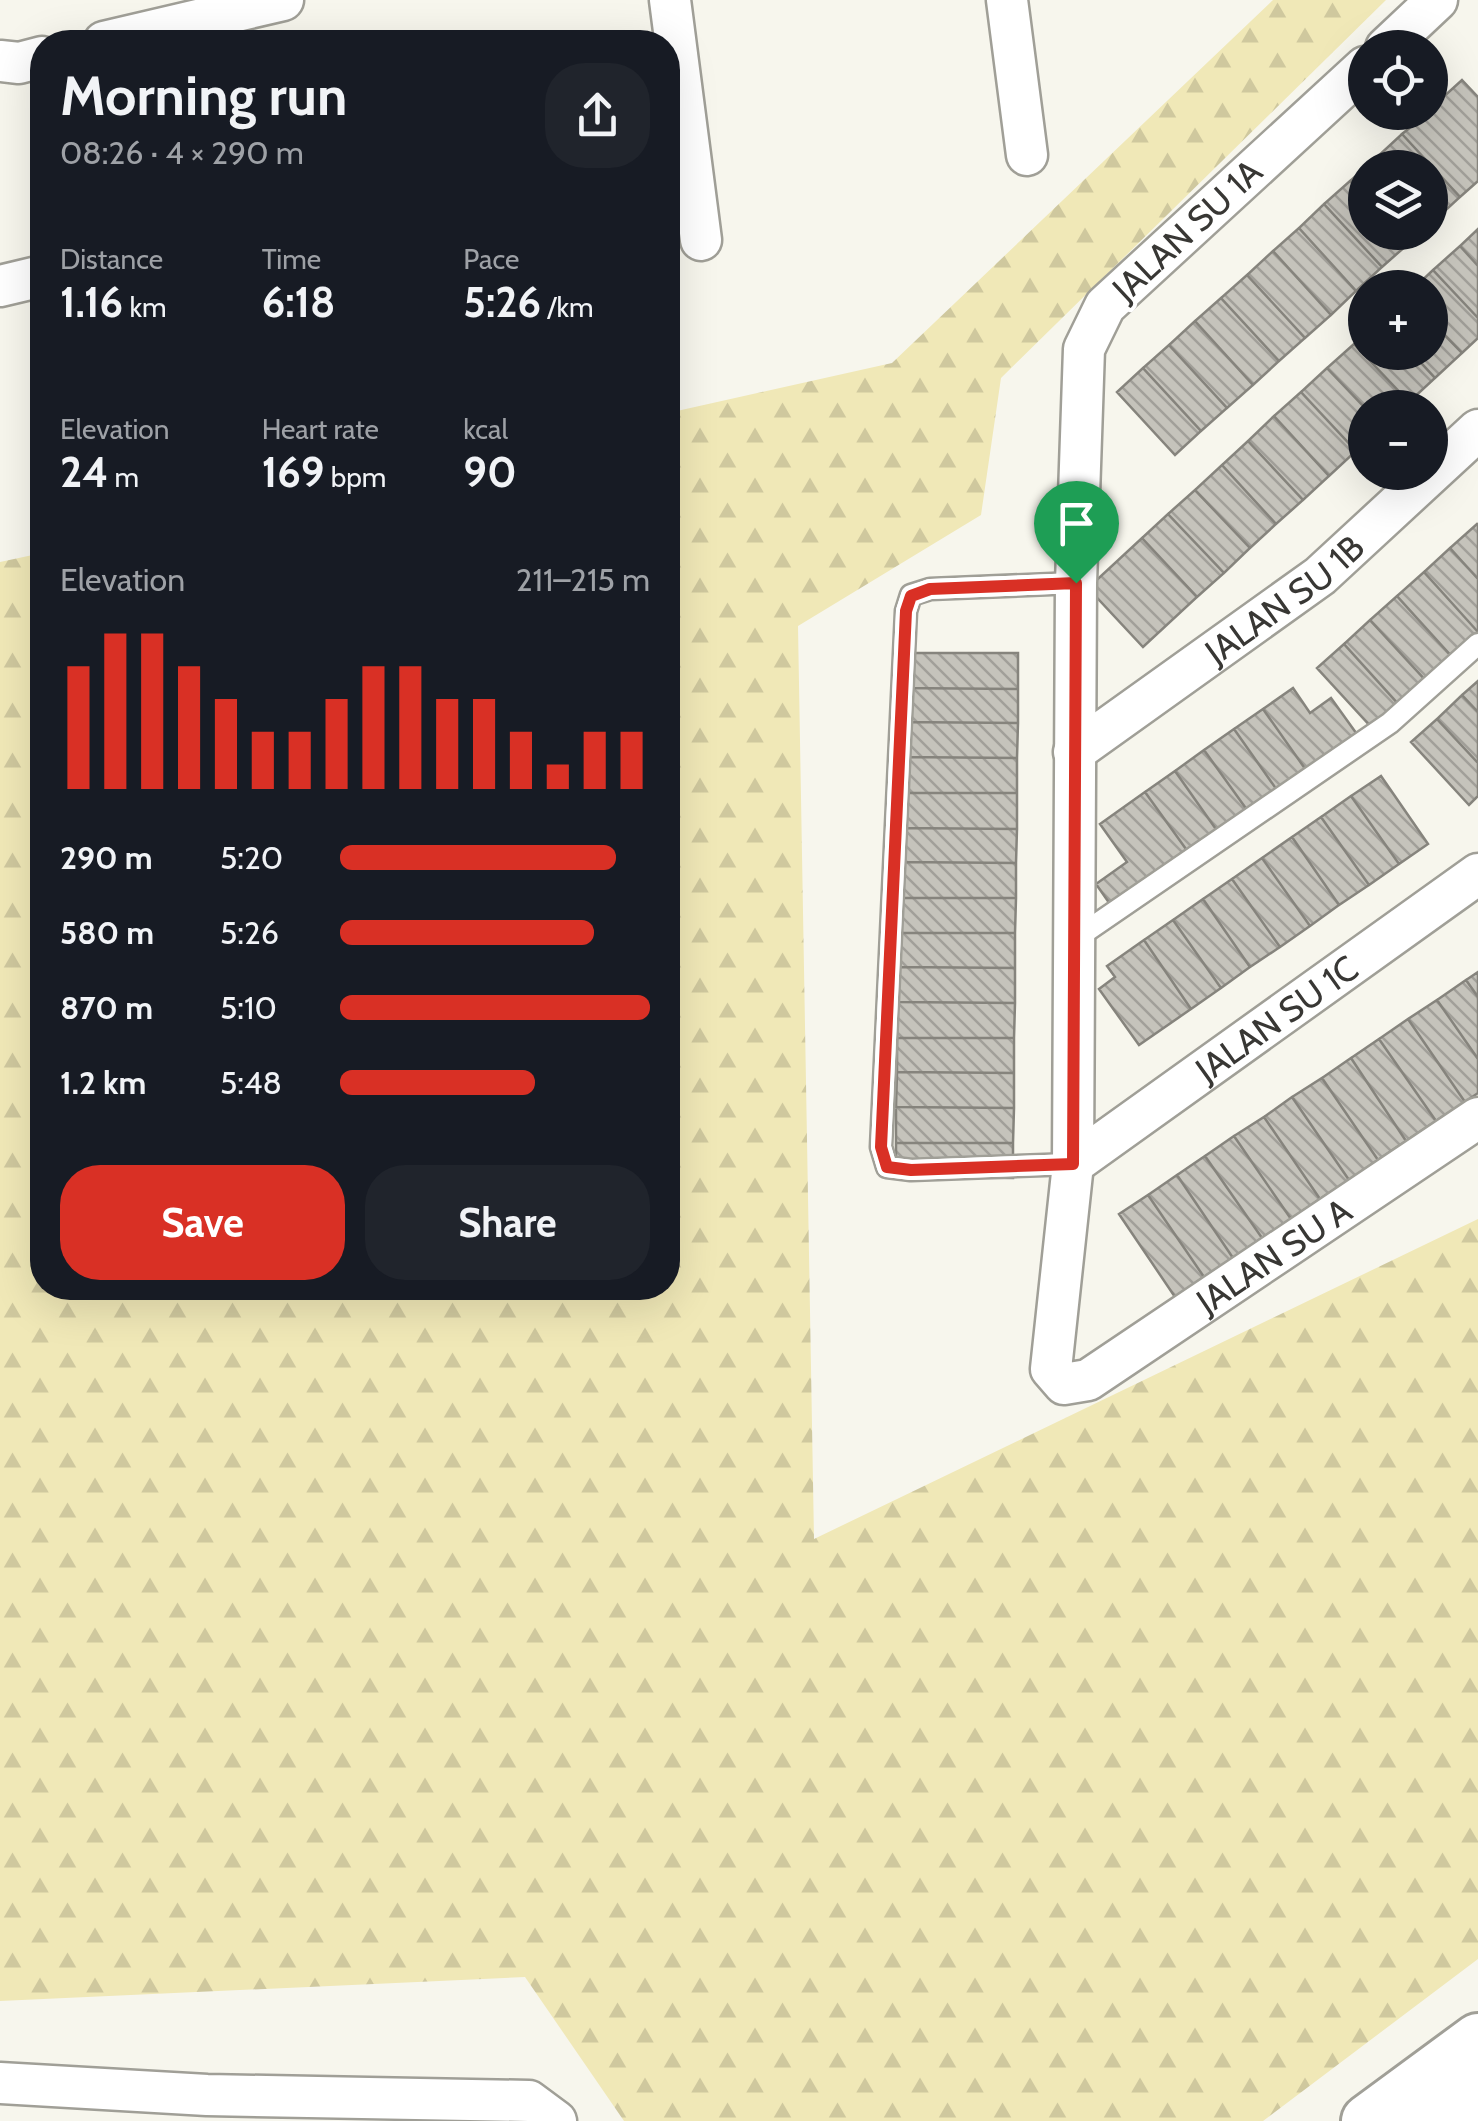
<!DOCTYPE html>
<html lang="en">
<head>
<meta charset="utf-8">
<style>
	:root { --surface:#171b24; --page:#20242c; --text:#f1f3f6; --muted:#9ea1a6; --accent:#d93025 }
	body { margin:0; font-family:Cabin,sans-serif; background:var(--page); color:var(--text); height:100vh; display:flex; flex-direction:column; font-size:38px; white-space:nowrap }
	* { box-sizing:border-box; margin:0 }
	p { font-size:32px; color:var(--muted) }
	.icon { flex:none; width:55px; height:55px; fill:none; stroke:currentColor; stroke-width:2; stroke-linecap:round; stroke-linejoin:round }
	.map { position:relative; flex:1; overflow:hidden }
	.details { position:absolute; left:30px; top:30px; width:650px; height:1270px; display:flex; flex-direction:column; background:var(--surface); border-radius:40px; box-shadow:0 10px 40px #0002 }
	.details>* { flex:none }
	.fabs { position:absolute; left:1348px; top:30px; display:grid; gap:20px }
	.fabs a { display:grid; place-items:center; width:100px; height:100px; border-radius:50%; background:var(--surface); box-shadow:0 10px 40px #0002; font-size:50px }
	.pin { position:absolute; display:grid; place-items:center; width:85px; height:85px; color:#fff; margin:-102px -42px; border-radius:50% 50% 50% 0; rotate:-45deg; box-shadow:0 0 10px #0007 }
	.pin .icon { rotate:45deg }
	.round { display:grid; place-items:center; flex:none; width:105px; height:105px; border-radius:40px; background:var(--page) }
	.overview { display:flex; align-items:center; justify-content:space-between; height:170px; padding:0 30px }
	h1 { font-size:55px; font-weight:800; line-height:75px }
	.stats { display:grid; grid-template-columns:repeat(3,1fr); gap:15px; height:170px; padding:10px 30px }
	.stats div { display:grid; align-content:center }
	.stats b { font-size:42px; font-weight:800 }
	.stats small { font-size:28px; font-weight:400 }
	.stats p { font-size:28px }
	.chart { height:280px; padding:20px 30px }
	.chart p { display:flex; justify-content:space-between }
	.chart svg { width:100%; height:180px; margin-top:10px; stroke:var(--accent); stroke-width:6 }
	.primary-button { display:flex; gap:20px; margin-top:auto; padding:20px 30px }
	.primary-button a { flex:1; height:115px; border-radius:40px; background:var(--accent); color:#fff; font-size:40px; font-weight:800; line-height:115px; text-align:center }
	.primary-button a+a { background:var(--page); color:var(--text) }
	ul { padding:0 30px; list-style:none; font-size:32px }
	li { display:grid; grid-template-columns:160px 120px 1fr; align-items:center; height:75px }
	li i { height:25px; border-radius:12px; background:var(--accent) }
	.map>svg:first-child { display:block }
	.forest { fill:url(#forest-firs) }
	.building { fill:url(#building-back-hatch); stroke:#86847d; stroke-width:2.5 }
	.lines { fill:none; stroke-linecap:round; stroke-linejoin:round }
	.service-casing { stroke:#a09f97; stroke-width:25 }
	.minor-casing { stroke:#a09f97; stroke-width:45 }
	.tertiary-casing { stroke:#a09f97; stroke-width:58 }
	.service { stroke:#fff; stroke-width:20 }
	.minor { stroke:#fff; stroke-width:40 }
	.tertiary { stroke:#fff; stroke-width:52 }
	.route-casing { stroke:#fff; stroke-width:20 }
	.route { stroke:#d93025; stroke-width:12 }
	.labels { text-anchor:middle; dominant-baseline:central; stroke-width:8; stroke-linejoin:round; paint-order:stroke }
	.street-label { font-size:35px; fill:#383734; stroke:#fff }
</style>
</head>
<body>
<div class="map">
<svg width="1478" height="2121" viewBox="0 0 1478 2121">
	<defs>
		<pattern id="forest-firs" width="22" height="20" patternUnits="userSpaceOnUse" patternTransform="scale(2.5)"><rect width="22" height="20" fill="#f0e8b7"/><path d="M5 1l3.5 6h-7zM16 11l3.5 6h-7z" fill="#cfc89e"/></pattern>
		<pattern id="building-back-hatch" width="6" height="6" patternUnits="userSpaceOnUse" patternTransform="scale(2.5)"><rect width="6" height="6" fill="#c5c3bb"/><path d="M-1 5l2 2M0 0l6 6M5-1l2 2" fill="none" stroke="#a19f99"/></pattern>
	</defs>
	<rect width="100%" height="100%" fill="#f7f6ed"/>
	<path class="forest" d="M 1273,0 L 1386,0 L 1001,378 L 981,515 L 798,626 L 814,1539 L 1478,1219 L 1478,1959 L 1263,2121 L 624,2121 L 525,1977 L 0,2001 L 0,562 L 42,553 L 42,1288 L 668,1288 L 668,413 L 892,363 Z"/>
	<path class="building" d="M 1462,80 L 1478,97 L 1478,181 L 1460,197 L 1402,134 L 1430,112 L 1430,109 Z
		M 1402,134 L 1460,197 L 1434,221 L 1430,216 L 1430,168 L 1385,168 L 1376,158 Z
		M 1376,158 L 1385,168 L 1365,168 Z
		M 1365,168 L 1365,197 L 1350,181 Z
		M 1350,181 L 1365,197 L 1365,232 L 1398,232 L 1408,244 L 1382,267 L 1324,204 Z
		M 1324,204 L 1382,267 L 1356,291 L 1299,228 Z
		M 1299,228 L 1356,291 L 1331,315 L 1273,251 Z
		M 1478,229 L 1478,266 L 1460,246 Z
		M 1398,232 L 1421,232 L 1408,244 Z
		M 1460,246 L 1478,266 L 1478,318 L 1433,270 Z
		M 1273,251 L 1331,315 L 1305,338 L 1247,275 Z
		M 1433,270 L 1478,318 L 1478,338 L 1462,353 L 1430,320 L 1430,288 L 1414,288 Z
		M 1247,275 L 1305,338 L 1279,361 L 1221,298 Z
		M 1221,298 L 1279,361 L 1253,385 L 1195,321 Z
		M 1430,320 L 1462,353 L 1435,378 L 1411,352 L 1430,352 Z
		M 1195,321 L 1253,385 L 1227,408 L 1169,345 Z
		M 1365,333 L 1365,352 L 1411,352 L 1435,378 L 1409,402 L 1354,344 Z
		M 1354,344 L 1409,402 L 1403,408 L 1365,408 L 1327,368 Z
		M 1169,345 L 1227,408 L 1201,431 L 1143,368 Z
		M 1143,368 L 1201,431 L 1175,455 L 1117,392 Z
		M 1327,368 L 1365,408 L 1365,442 L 1356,451 L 1301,392 Z
		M 1301,392 L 1356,451 L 1329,476 L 1274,416 Z
		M 1274,416 L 1329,476 L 1303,500 L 1248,441 Z
		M 1248,441 L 1303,500 L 1276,524 L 1222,465 Z
		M 1222,465 L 1276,524 L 1250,548 L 1195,490 Z
		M 1195,490 L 1250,548 L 1224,573 L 1168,514 Z
		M 1168,514 L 1224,573 L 1197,597 L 1142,538 Z
		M 1477,524 L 1478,525 L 1478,579 L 1450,548 Z
		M 1142,538 L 1197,597 L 1143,647 L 1088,588 Z
		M 1450,548 L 1478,579 L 1478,632 L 1424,572 Z
		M 1424,572 L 1478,632 L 1478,636 L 1453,658 L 1397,596 Z
		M 1397,596 L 1453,658 L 1427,682 L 1370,620 Z
		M 1370,620 L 1427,682 L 1400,706 L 1344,644 Z
		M 1344,644 L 1400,706 L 1373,729 L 1317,668 Z
		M 901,653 L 1018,653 L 1018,689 L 900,688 Z
		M 1478,681 L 1478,712 L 1462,695 Z
		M 900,688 L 1018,689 L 1018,723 L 900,722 Z
		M 1293,688 L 1310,713 L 1331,698 L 1364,744 L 1313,780 L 1263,709 Z
		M 1462,695 L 1478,712 L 1478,763 L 1437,719 Z
		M 1263,709 L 1313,780 L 1284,800 L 1234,729 Z
		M 1437,719 L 1478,763 L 1478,796 L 1469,805 L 1411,742 Z
		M 900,722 L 1018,723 L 1017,758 L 900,757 Z
		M 1234,729 L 1284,800 L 1255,821 L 1204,750 Z
		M 1204,750 L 1255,821 L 1225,842 L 1175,771 Z
		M 900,757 L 1017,758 L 1017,793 L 899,793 Z
		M 1175,771 L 1225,842 L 1196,863 L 1145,792 Z
		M 1381,776 L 1428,844 L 1399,864 L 1351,796 Z
		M 1145,792 L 1196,863 L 1119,917 L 1096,884 L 1127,862 L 1100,824 Z
		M 899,793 L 1017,793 L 1017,829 L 899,828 Z
		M 1351,796 L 1399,864 L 1369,885 L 1321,817 Z
		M 1321,817 L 1369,885 L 1339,905 L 1292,837 Z
		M 899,828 L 1017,829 L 1016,863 L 899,862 Z
		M 1292,837 L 1339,905 L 1310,926 L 1262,858 Z
		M 1262,858 L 1310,926 L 1280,947 L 1232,879 Z
		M 899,862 L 1016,863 L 1016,898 L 898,898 Z
		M 1232,879 L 1280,947 L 1250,967 L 1203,899 Z
		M 898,898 L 1016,898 L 1015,933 L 898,933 Z
		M 1203,899 L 1250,967 L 1221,988 L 1173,920 Z
		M 1173,920 L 1221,988 L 1191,1009 L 1144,940 Z
		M 898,933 L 1015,933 L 1015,968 L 898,967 Z
		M 1144,940 L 1191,1009 L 1139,1045 L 1099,989 L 1115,977 L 1107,966 Z
		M 898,967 L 1015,968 L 1015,1003 L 897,1002 Z
		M 1478,972 L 1478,997 L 1466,980 Z
		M 1466,980 L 1478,997 L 1478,1059 L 1437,1000 Z
		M 1437,1000 L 1478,1059 L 1478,1093 L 1465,1102 L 1408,1019 Z
		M 897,1002 L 1015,1003 L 1014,1038 L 897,1038 Z
		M 1408,1019 L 1465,1102 L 1436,1121 L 1379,1039 Z
		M 897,1038 L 1014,1038 L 1014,1073 L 897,1072 Z
		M 1379,1039 L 1436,1121 L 1406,1141 L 1351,1058 Z
		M 1351,1058 L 1406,1141 L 1378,1160 L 1322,1078 Z
		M 897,1072 L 1014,1073 L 1014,1108 L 896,1107 Z
		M 1322,1078 L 1378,1160 L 1349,1180 L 1292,1097 Z
		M 1292,1097 L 1349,1180 L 1320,1199 L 1264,1117 Z
		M 896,1107 L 1014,1108 L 1013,1143 L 896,1143 Z
		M 1264,1117 L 1320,1199 L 1291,1219 L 1234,1136 Z
		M 1234,1136 L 1291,1219 L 1262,1238 L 1205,1156 Z
		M 896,1143 L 1013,1143 L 1013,1178 L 896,1177 Z
		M 1205,1156 L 1262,1238 L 1233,1258 L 1177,1175 Z
		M 1177,1175 L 1233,1258 L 1204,1277 L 1148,1195 Z
		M 1148,1195 L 1204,1277 L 1175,1297 L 1119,1214 Z"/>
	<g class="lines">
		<defs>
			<path id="service" d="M 1075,939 L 1390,723 L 1478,644
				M 1073,1164 L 911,1170 L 887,1167 L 881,1147 L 906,611 L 911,595 L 930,589 L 1076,583"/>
			<g id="minor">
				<path d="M 670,0 L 701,240"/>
				<path d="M 1007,0 L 1027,155"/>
				<path d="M 104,42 L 283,0"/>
				<path d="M 1386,48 L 1437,0"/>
				<path d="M 0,61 L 19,63 L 42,57"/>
				<path id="s1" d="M 1365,67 L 1105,306 L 1084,349 L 1076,583 L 1073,1164 L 1051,1369 L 1064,1384 L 1088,1380 L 1478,1118"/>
				<path d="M 0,286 L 42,276"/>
				<path id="s2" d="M 1074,752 L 1320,576 L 1478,430"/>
				<path id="s3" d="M 1073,1164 L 1478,874"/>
				<path d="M 0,2083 L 207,2095 L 529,2101 L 556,2121"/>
			</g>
			<path id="tertiary" d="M 1368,2121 L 1478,2040
				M 1438,2121 L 1478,2092"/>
		</defs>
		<use href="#service" class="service-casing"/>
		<use href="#minor" class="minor-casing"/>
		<use href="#tertiary" class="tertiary-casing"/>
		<use href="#service" class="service"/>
		<use href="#minor" class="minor"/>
		<use href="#tertiary" class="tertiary"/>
	</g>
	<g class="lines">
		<defs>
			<path id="route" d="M 1076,583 L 1073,1164 L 911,1170 L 887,1167 L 881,1147 L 906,611 L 911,596 L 930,589 Z"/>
		</defs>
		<use href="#route" class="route-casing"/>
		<use href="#route" class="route"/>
	</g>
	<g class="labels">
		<g class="street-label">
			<text transform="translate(1187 230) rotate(-43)">JALAN SU 1A</text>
			<text stroke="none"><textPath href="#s2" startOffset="260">JALAN SU 1B</textPath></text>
			<text stroke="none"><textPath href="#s3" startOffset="250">JALAN SU 1C</textPath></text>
			<text stroke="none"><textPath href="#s1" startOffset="1690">JALAN SU A</textPath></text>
		</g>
	</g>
</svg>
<div class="fabs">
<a><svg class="icon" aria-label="locate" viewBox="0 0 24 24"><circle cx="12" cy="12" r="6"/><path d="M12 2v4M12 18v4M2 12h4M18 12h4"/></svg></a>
<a><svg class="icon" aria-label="layers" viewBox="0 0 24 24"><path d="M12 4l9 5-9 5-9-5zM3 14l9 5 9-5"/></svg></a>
<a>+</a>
<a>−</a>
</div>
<div class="pin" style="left:1076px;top:583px;background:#1e9e55"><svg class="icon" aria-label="arrive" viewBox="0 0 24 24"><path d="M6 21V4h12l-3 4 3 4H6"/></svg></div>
<section class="details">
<div class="overview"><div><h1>Morning run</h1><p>08:26 · 4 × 290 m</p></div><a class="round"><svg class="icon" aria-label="share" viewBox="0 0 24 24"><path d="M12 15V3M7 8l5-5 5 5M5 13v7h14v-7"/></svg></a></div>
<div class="stats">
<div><p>Distance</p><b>1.16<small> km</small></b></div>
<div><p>Time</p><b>6:18</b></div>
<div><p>Pace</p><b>5:26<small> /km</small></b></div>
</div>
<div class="stats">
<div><p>Elevation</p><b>24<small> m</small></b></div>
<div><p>Heart rate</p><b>169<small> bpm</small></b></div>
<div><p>kcal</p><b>90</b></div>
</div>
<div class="chart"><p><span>Elevation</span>211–215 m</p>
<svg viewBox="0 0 160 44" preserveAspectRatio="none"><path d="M5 44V14M15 44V6M25 44V6M35 44V14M45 44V22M55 44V30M65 44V30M75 44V22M85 44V14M95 44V14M105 44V22M115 44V22M125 44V30M135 44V38M145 44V30M155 44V30"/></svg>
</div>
<ul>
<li><b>290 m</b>5:20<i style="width:89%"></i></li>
<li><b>580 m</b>5:26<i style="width:82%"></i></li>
<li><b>870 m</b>5:10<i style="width:100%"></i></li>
<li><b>1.2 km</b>5:48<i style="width:63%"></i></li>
</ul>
<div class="primary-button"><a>Save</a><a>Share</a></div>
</section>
</div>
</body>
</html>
